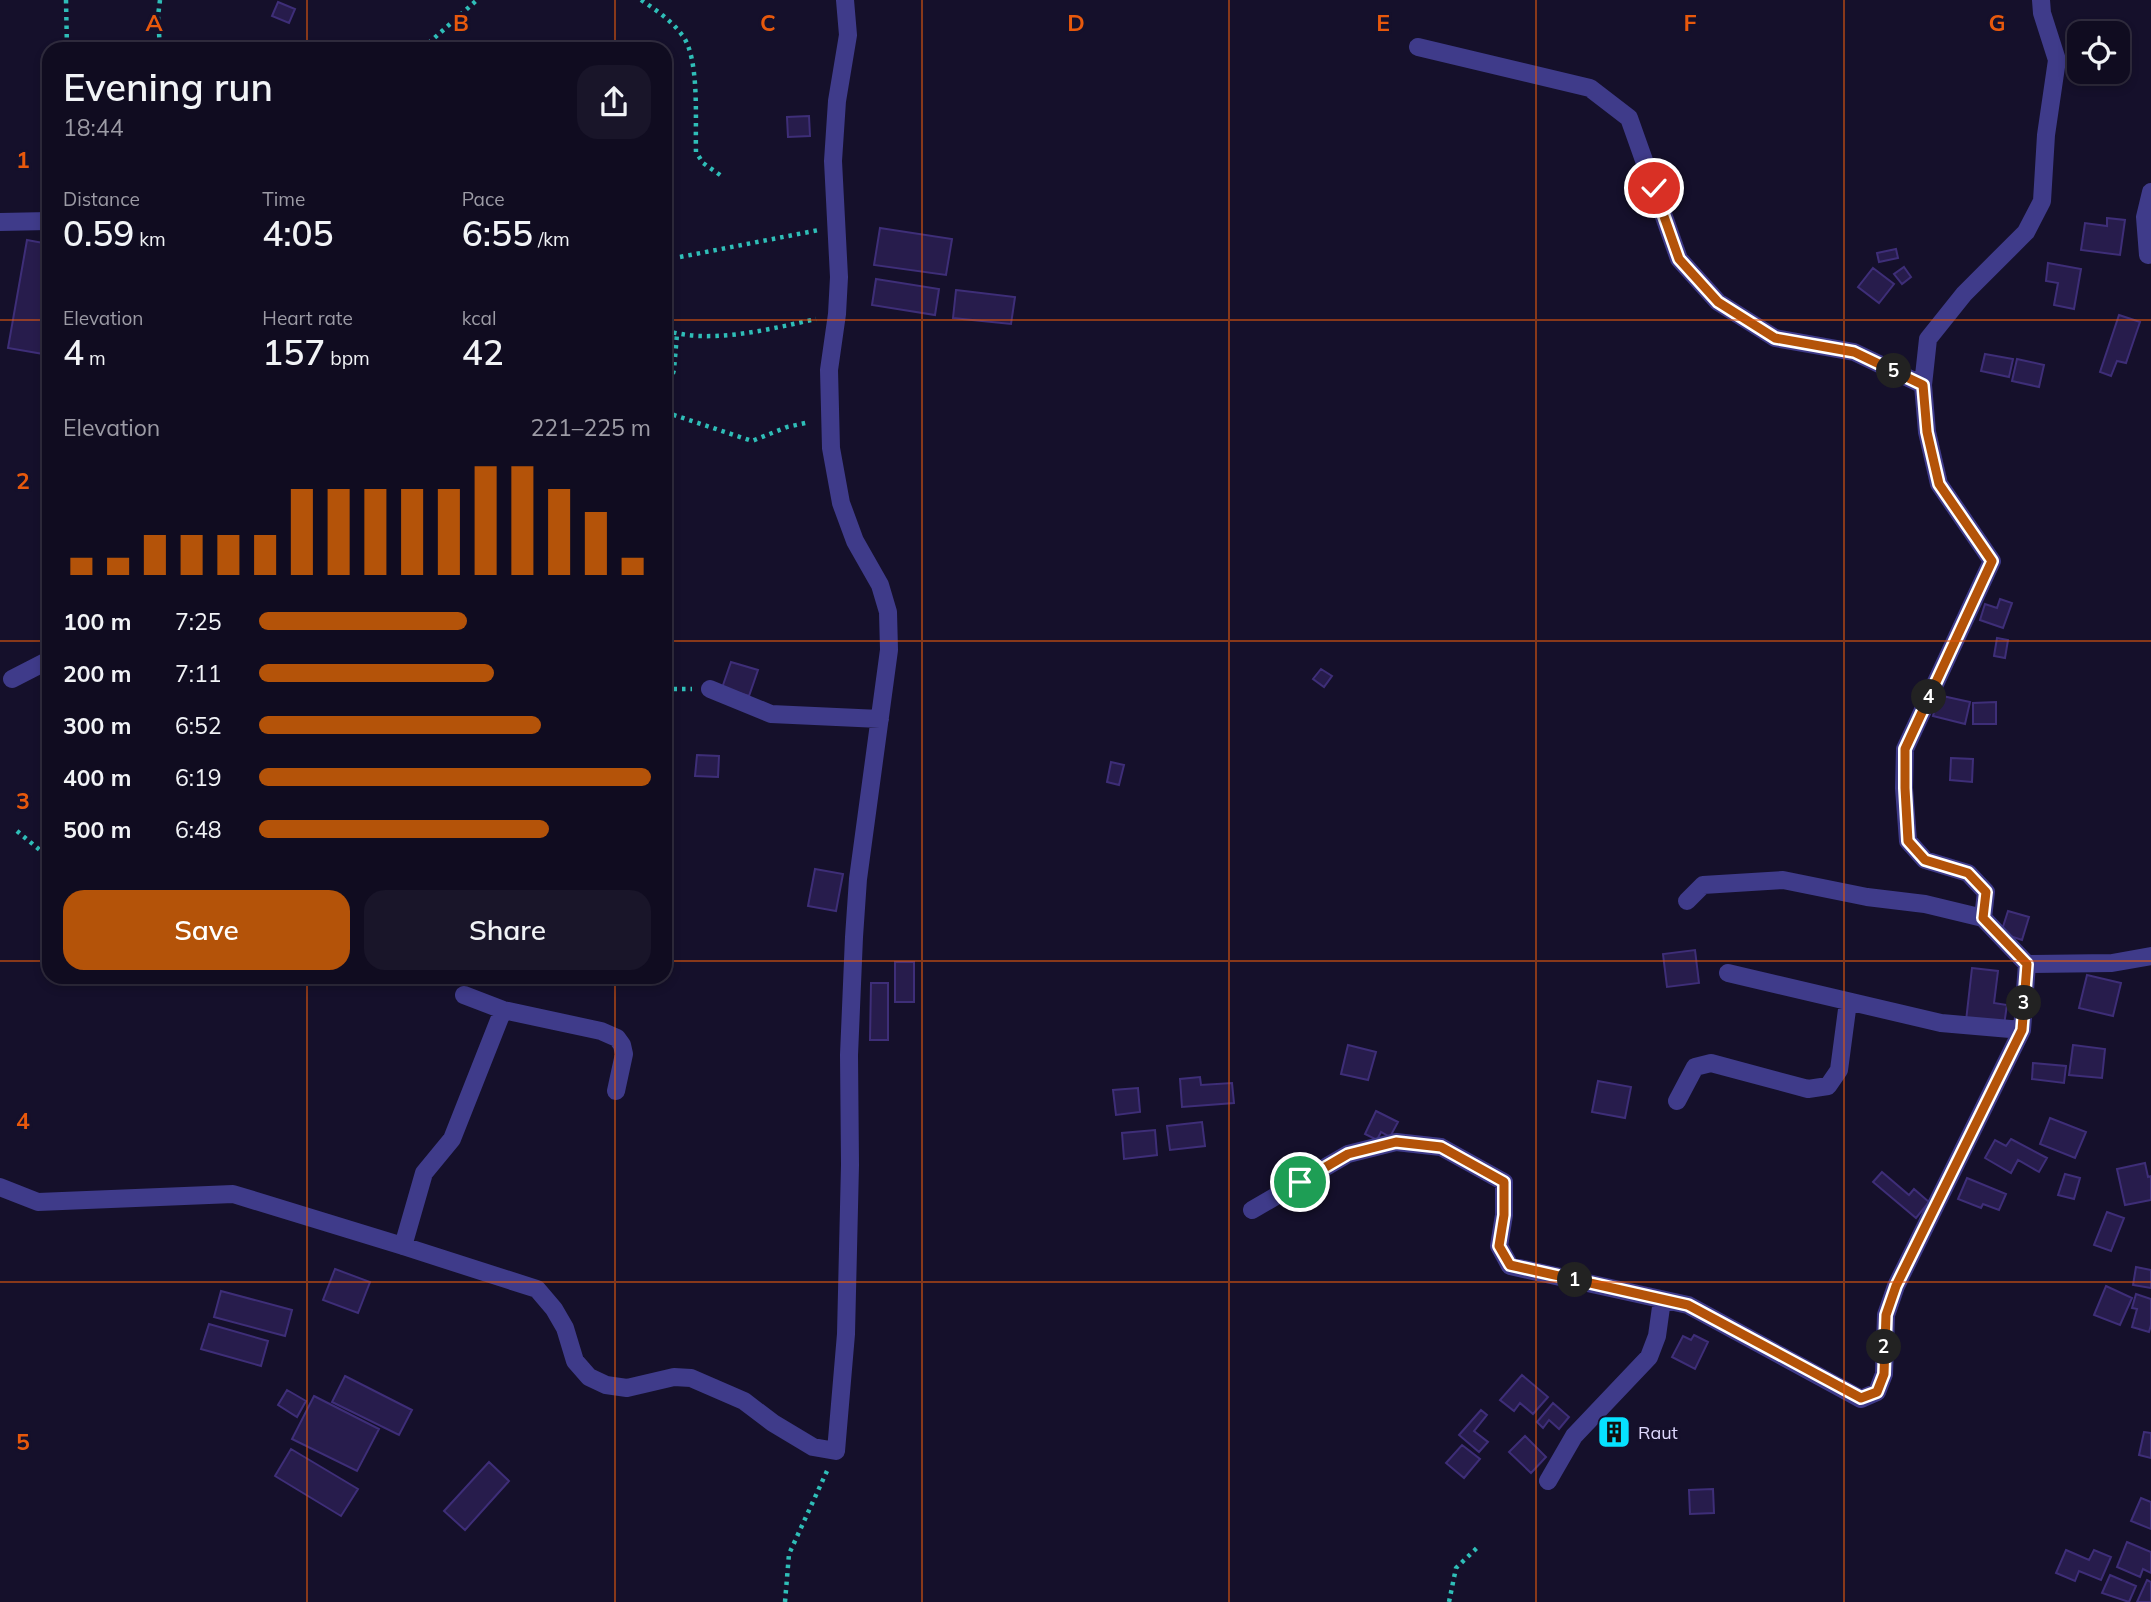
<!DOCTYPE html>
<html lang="en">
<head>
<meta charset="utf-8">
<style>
	:root { --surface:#100c20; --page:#191529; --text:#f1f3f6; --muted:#9c9ba5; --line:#302c3e; --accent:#b45309 }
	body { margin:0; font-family:Mulish,sans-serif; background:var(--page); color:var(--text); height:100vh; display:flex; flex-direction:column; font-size:26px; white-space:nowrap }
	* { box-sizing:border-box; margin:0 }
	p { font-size:23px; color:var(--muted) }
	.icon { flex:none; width:38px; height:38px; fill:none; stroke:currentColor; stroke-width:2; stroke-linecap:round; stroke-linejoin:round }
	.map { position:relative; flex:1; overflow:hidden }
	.panel { position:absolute; left:42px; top:42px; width:630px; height:942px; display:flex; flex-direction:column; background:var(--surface); border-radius:21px; box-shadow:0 4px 10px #0003,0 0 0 2px var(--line) }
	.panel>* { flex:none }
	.fabs { position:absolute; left:2067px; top:21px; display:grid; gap:14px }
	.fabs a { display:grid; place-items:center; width:63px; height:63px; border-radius:14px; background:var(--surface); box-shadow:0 4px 10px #0003,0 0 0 2px var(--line); font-size:35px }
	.pin { position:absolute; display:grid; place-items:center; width:60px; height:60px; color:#fff; margin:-30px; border:4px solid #fff; border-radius:50%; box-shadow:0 2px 7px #0007 }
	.km { position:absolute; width:35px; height:35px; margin:-18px; border-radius:50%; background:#222; color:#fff; font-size:19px; line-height:35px; text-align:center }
	.round { display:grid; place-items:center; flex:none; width:74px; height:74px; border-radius:21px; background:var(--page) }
	.headline { display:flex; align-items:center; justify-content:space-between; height:119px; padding:0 21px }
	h1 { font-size:38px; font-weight:600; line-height:52px }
	.figures { display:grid; grid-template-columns:repeat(3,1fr); gap:10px; height:119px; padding:7px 21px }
	.figures div { display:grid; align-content:center }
	.figures b { font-size:35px; font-weight:600 }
	.figures small { font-size:19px; font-weight:400 }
	.figures p { font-size:19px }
	.chart { height:196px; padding:14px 21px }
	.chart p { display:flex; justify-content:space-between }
	.chart svg { width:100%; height:126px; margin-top:7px; stroke:var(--accent); stroke-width:6 }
	.button { display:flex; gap:14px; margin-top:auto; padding:14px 21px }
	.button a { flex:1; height:80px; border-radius:21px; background:var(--accent); color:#fff; font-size:28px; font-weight:600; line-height:80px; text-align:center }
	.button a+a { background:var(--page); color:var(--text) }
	ul { padding:0 21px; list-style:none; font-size:23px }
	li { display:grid; grid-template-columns:112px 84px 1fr; align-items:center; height:52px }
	li i { height:18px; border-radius:9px; background:var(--accent) }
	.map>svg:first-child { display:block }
	.building { fill:#271c4c; stroke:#3e2e78; stroke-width:2 }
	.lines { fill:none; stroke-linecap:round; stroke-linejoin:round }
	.path { stroke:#2fbeb8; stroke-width:4.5; stroke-dasharray:3.5 5; stroke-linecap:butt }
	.minor { stroke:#3f3b8a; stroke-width:18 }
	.route-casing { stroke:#fff; stroke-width:14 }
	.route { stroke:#b45309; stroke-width:9 }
	.grid { fill:none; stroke:#e8590c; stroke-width:2; stroke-opacity:0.55 }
	.labels { text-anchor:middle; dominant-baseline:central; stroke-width:6; stroke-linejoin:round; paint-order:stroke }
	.poi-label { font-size:18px; fill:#dfdaff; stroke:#15102b; text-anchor:start }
	.grid-label { font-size:23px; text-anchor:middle; font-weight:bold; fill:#e8590c; stroke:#15102b; stroke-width:6; stroke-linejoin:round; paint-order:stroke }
</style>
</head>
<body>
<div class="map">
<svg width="2151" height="1602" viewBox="0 0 2151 1602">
	<rect width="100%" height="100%" fill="#15102b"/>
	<path class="building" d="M 278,2 L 295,9 L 289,23 L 272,16 Z
		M 809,116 L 810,136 L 788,137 L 787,117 Z
		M 2107,218 L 2125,220 L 2120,255 L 2081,250 L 2085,223 L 2107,226 Z
		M 880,228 L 952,239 L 946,275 L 874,265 Z
		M 27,240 L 49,244 L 49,355 L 8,348 Z
		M 1896,249 L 1898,258 L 1879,262 L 1877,253 Z
		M 2048,263 L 2081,269 L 2074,309 L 2054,305 L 2058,283 L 2046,281 Z
		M 1904,267 L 1911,277 L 1902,284 L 1894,274 Z
		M 1873,268 L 1894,284 L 1879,303 L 1858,287 Z
		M 876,279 L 939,289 L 935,315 L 872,305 Z
		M 956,290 L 1015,297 L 1011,324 L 953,318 Z
		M 2119,315 L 2140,322 L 2126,363 L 2117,361 L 2111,376 L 2100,372 Z
		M 1985,354 L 2013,359 L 2009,377 L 1981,371 Z
		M 2017,359 L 2044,365 L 2039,387 L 2012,381 Z
		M 2000,599 L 2012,603 L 2003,628 L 1980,620 L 1985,604 L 1997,608 Z
		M 1997,638 L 2008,640 L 2005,658 L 1994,656 Z
		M 731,662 L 758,670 L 749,696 L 722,688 Z
		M 1321,669 L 1332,676 L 1324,687 L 1313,679 Z
		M 1938,695 L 1970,702 L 1965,724 L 1933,716 Z
		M 1996,702 L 1996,724 L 1973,724 L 1973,703 Z
		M 697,755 L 719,756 L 718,777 L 695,776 Z
		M 1951,758 L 1973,759 L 1972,782 L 1950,780 Z
		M 1111,762 L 1124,765 L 1119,785 L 1107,782 Z
		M 815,869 L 843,874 L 836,911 L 808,906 Z
		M 2008,911 L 2029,917 L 2022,940 L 2001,933 Z
		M 1695,950 L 1699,983 L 1667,987 L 1663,954 Z
		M 895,962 L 914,962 L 914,1002 L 895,1002 Z
		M 1972,968 L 1998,971 L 1994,1003 L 2007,1005 L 2004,1025 L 1966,1021 Z
		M 2087,975 L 2121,983 L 2113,1016 L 2079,1008 Z
		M 871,983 L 888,983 L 888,1040 L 870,1040 Z
		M 1348,1045 L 1376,1052 L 1368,1080 L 1341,1074 Z
		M 2073,1045 L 2105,1049 L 2102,1078 L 2069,1075 Z
		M 2033,1063 L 2066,1066 L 2064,1083 L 2032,1079 Z
		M 1200,1077 L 1201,1085 L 1232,1083 L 1234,1103 L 1182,1107 L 1180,1079 Z
		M 1598,1081 L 1631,1087 L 1625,1118 L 1592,1112 Z
		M 1138,1088 L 1140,1112 L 1116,1115 L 1113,1090 Z
		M 1376,1111 L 1398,1122 L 1390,1137 L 1381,1132 L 1377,1140 L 1365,1134 Z
		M 2050,1118 L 2086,1132 L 2075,1158 L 2040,1144 Z
		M 1202,1122 L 1205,1146 L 1170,1150 L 1167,1126 Z
		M 1155,1130 L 1157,1155 L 1124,1159 L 1122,1133 Z
		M 2011,1139 L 2047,1158 L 2039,1172 L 2018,1160 L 2011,1173 L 1985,1158 L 1995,1140 L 2006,1146 Z
		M 2145,1163 L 2148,1177 L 2151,1176 L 2151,1200 L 2125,1205 L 2117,1169 Z
		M 1882,1172 L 1909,1195 L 1914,1189 L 1929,1202 L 1916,1218 L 1873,1182 Z
		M 2065,1174 L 2080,1178 L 2074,1199 L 2058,1195 Z
		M 1967,1178 L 2006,1194 L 1999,1210 L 1983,1204 L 1981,1208 L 1958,1199 Z
		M 2107,1212 L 2124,1218 L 2111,1251 L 2094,1245 Z
		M 2136,1267 L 2151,1270 L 2151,1288 L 2133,1285 Z
		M 335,1269 L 370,1282 L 358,1313 L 323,1300 Z
		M 2106,1286 L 2132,1298 L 2120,1325 L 2094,1315 Z
		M 221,1291 L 292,1310 L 285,1336 L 214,1317 Z
		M 2136,1294 L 2151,1299 L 2151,1325 L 2149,1332 L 2132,1327 L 2137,1309 L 2132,1308 Z
		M 209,1324 L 268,1341 L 261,1366 L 201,1349 Z
		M 1694,1335 L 1708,1342 L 1695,1369 L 1672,1357 L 1683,1336 L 1691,1340 Z
		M 1522,1375 L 1548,1397 L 1533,1414 L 1520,1403 L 1514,1411 L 1500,1400 Z
		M 345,1376 L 412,1410 L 399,1435 L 332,1402 Z
		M 287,1390 L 306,1401 L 297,1417 L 278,1405 Z
		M 314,1396 L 379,1429 L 357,1471 L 292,1439 Z
		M 1553,1403 L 1569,1417 L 1559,1429 L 1549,1420 L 1543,1428 L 1537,1422 Z
		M 1481,1410 L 1487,1415 L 1474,1431 L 1488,1442 L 1479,1452 L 1459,1435 Z
		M 1611,1423 L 1624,1436 L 1620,1445 L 1604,1429 Z
		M 2144,1432 L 2151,1433 L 2151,1458 L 2139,1455 Z
		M 1525,1436 L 1546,1457 L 1531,1473 L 1509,1452 Z
		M 1462,1445 L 1480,1459 L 1464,1478 L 1446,1463 Z
		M 291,1449 L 358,1489 L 341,1516 L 275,1476 Z
		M 489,1462 L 509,1481 L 465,1530 L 444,1511 Z
		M 1713,1489 L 1714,1513 L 1690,1514 L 1689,1490 Z
		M 2141,1498 L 2151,1502 L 2151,1529 L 2131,1521 Z
		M 2127,1542 L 2151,1552 L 2151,1573 L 2143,1569 L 2140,1577 L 2117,1567 Z
		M 2066,1550 L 2089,1560 L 2094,1550 L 2111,1557 L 2101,1580 L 2079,1571 L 2075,1581 L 2056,1573 Z
		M 2110,1575 L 2136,1586 L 2129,1602 L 2102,1593 Z
		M 2147,1580 L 2151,1582 L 2151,1602 L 2137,1602 Z"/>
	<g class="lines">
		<path class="path" d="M 66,0 L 67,49
			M 160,0 L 158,16 L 160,49
			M 641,0 C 656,10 671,20 682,35 C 700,57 695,122 696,152 L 703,163 L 723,177
			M 422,49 L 477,0
			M 680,257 L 819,230
			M 665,330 C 710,345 770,329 816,319
			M 665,398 L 674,370 L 677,334
			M 665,412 L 752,441 L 787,427 L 810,422
			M 665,689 L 692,689
			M 17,831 L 41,851 L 49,852
			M 785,1602 L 789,1554 L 827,1471
			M 1449,1602 L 1456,1568 L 1480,1545"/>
		<path class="minor" d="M 2041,0 L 2042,13 L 2057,60 L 2046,135 L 2042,201 L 2026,232 L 1964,294 L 1928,339 L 1923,385 L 1927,432 L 1939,484 L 1992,561 L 1905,749 L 1904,788 L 1908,841 L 1925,860 L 1968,873 L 1986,892 L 1983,918 L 2027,964 L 2112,963 L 2151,956
			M 1418,47 L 1590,88 L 1629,118 L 1679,259 L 1718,302 L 1775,338 L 1854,352 L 1923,385
			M 0,222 L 49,221
			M 2148,255 L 2145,217 L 2151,192
			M 12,679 L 49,660
			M 710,689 L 771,714 L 880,719
			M 1687,901 L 1703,885 L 1783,880 L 1867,897 L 1925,904 L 1983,918
			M 1728,973 L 1941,1023 L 2022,1030
			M 503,1010 L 601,1031 L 617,1038 L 622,1045 L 624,1054 L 616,1091
			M 1677,1101 L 1695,1067 L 1711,1063 L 1808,1089 L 1828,1086 L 1839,1070 L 1848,1002
			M 0,1187 L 38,1202 L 233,1194 L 403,1246 L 537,1289 L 554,1309 L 565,1328 L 575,1361 L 589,1377 L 606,1385 L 627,1388 L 674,1377 L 691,1378 L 744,1401 L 773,1423 L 813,1447 L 836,1451 L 846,1334 L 850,1165 L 849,1055 L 854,937 L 858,879 L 889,650 L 888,612 L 880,585 L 855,541 L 841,503 L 831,448 L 829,370 L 837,314 L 839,277 L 833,161 L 837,101 L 848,35 L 845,0
			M 1252,1210 L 1348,1154 L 1396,1142 L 1441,1147 L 1504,1182 L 1504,1215 L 1499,1246 L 1510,1266 L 1688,1305 L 1861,1399 L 1877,1392 L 1884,1374 L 1886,1315 L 1896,1286 L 2022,1030 L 2027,964
			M 403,1246 L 424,1173 L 452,1139 L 503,1010 L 464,995
			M 1548,1481 L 1574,1436 L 1649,1357 L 1657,1336 L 1662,1300"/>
	</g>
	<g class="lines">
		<defs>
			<path id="route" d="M 1300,1182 L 1348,1154 L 1396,1142 L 1441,1147 L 1504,1182 L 1504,1215 L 1499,1246 L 1510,1265 L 1688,1305 L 1861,1398 L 1877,1392 L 1884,1374 L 1886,1315 L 1896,1286 L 2022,1030 L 2027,964 L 1983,918 L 1986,892 L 1968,873 L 1925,860 L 1908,841 L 1905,788 L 1905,749 L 1992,561 L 1939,484 L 1927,432 L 1923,385 L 1854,352 L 1775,338 L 1718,302 L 1679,259 L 1654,188"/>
		</defs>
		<use href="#route" class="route-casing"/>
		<use href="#route" class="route"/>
	</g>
	<path class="grid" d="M 307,0 L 307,49M 615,0 L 615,49M 922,0 L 922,1602M 1229,0 L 1229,1602M 1536,0 L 1536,1602M 1844,0 L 1844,1602M 0,320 L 49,320M 665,320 L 2151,320M 0,641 L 49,641M 665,641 L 2151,641M 0,961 L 49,961M 665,961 L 2151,961M 307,976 L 307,1602M 615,976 L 615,1602M 0,1282 L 2151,1282"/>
	<defs>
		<symbol id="building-square" viewBox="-11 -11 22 22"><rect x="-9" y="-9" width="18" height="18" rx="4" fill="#06e2ff" stroke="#15102b"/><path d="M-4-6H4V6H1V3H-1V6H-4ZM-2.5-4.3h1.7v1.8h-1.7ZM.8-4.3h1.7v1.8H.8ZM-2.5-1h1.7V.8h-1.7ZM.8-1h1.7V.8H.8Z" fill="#111"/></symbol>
	</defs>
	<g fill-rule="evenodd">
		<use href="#building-square" x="1595" y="1413" width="38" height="38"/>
	</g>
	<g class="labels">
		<g class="poi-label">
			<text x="1638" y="1432">Raut</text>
		</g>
	</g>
	<g class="grid-label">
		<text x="154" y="31">A</text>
		<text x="461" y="31">B</text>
		<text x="768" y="31">C</text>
		<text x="1076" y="31">D</text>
		<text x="1383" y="31">E</text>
		<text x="1690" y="31">F</text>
		<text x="1997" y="31">G</text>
		<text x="23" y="168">1</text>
		<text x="23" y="489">2</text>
		<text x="23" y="809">3</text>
		<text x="23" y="1129">4</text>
		<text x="23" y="1450">5</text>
	</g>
</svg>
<div class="fabs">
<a><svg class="icon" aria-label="locate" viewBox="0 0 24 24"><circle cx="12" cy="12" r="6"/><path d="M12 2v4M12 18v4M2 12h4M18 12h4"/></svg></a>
</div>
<div class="pin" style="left:1300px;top:1182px;background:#1e9e55"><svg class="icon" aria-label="arrive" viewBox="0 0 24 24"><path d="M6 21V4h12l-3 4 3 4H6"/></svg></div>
<div class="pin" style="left:1654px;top:188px;background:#d93025"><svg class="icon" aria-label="check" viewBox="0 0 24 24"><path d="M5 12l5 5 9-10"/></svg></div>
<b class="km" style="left:1575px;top:1280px">1</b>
<b class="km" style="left:1884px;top:1347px">2</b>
<b class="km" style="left:2024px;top:1003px">3</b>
<b class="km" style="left:1929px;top:697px">4</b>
<b class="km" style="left:1894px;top:371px">5</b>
<section class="panel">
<div class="headline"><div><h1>Evening run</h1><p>18:44</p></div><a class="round"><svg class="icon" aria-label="share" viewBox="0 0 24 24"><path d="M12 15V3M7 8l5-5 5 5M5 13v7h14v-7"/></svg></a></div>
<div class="figures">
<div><p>Distance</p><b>0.59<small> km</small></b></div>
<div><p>Time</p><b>4:05</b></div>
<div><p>Pace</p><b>6:55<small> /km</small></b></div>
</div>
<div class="figures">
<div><p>Elevation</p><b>4<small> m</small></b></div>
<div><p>Heart rate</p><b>157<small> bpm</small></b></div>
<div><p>kcal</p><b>42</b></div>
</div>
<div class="chart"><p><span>Elevation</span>221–225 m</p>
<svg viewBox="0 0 160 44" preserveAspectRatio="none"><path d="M5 44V38M15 44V38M25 44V30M35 44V30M45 44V30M55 44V30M65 44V14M75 44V14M85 44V14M95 44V14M105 44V14M115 44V6M125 44V6M135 44V14M145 44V22M155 44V38"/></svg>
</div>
<ul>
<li><b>100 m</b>7:25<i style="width:53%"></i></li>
<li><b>200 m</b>7:11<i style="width:60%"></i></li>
<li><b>300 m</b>6:52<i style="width:72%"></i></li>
<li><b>400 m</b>6:19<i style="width:100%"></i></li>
<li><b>500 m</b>6:48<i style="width:74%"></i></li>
</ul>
<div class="button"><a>Save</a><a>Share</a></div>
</section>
</div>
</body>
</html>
